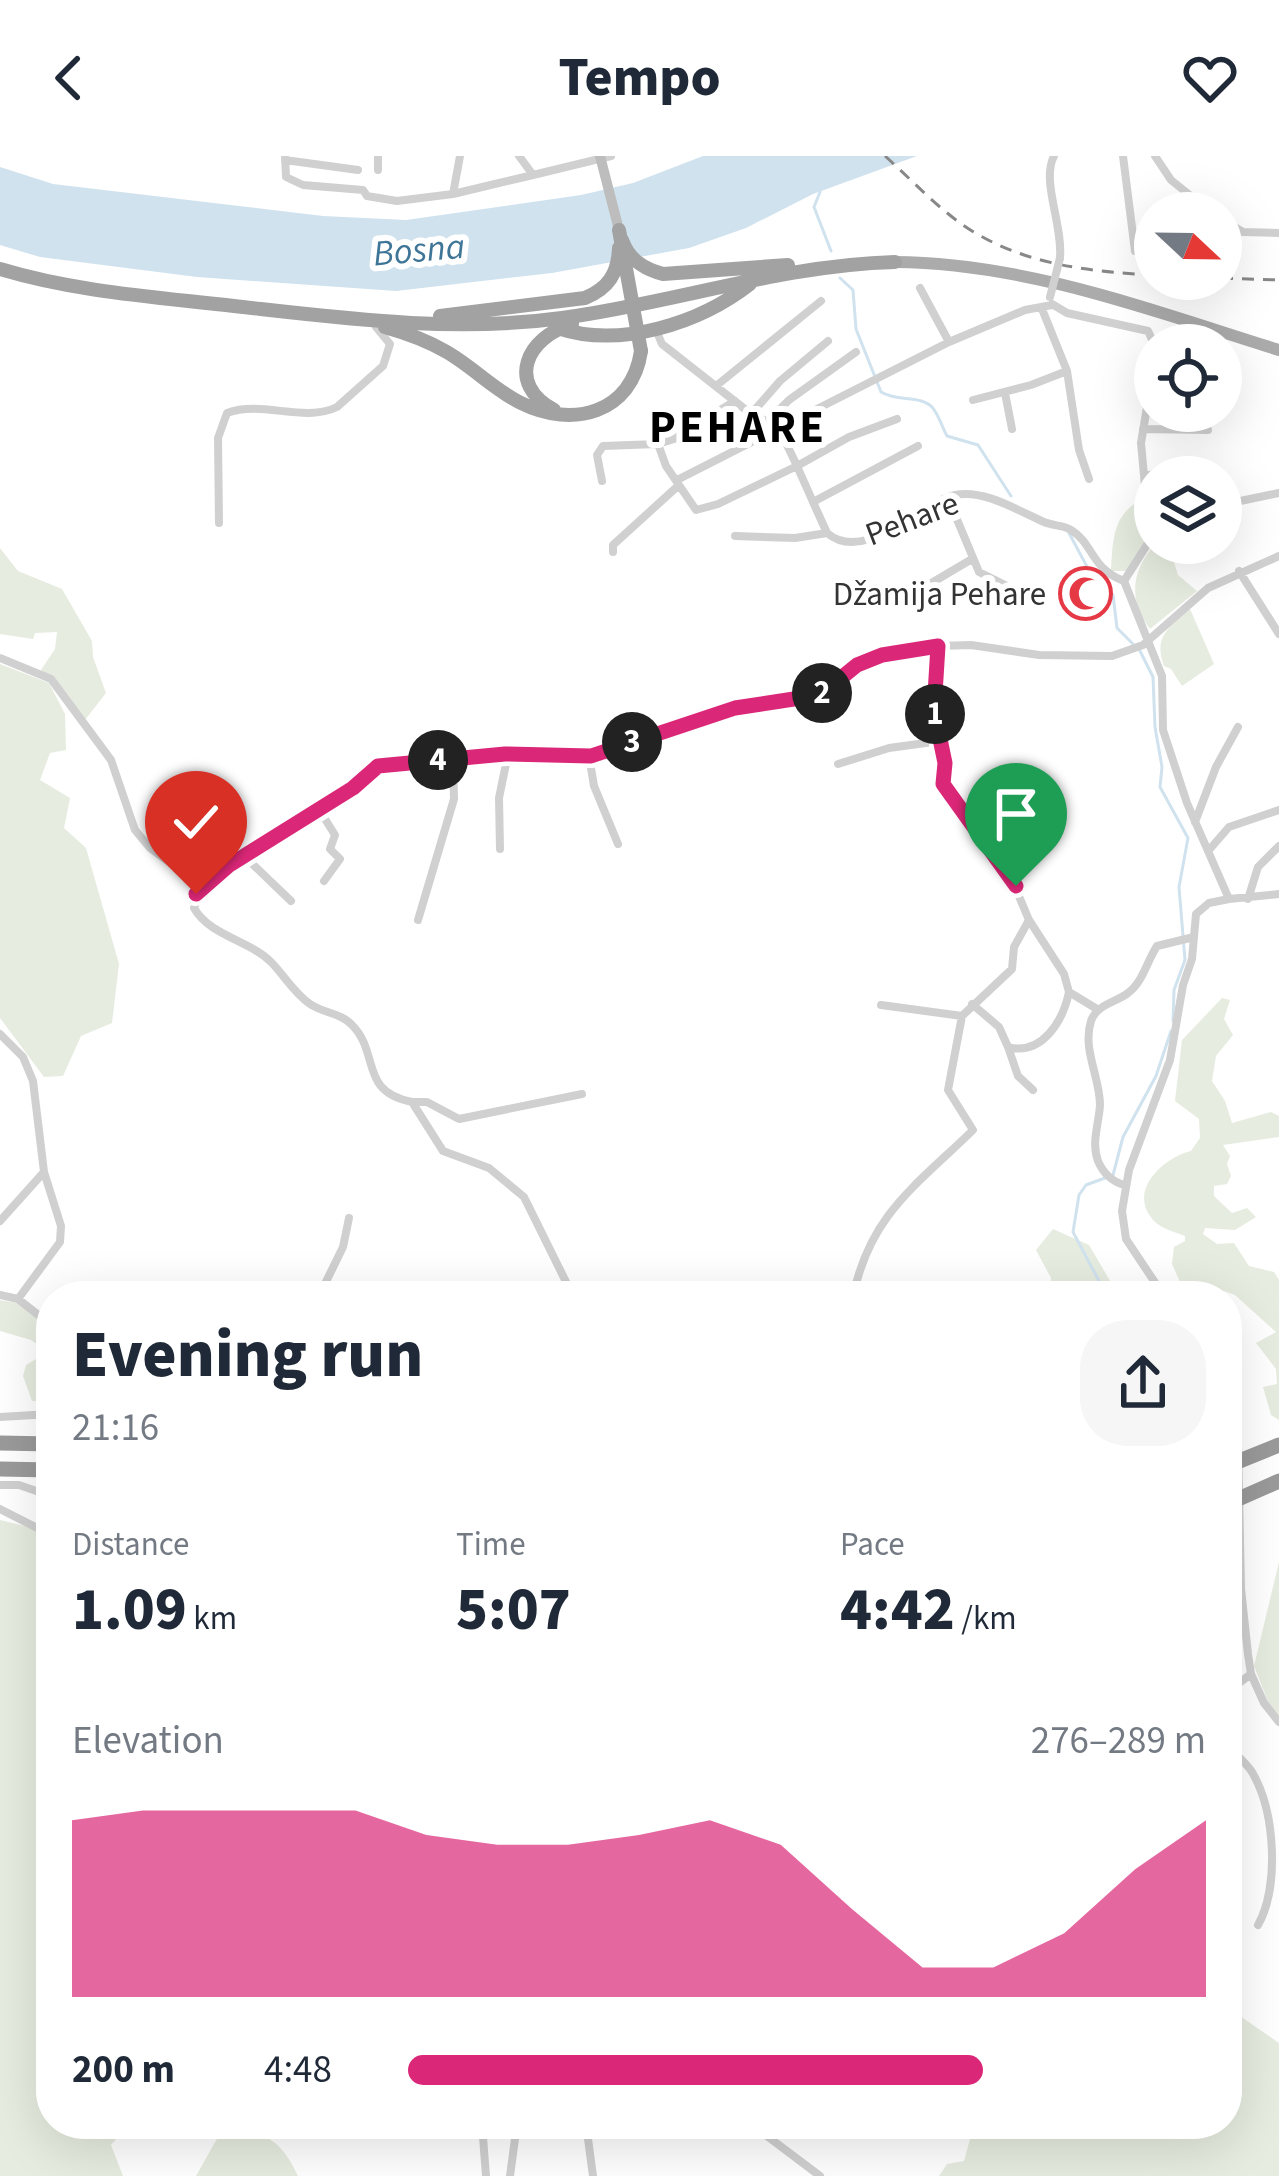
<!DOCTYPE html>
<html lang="en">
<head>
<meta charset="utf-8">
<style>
	:root { --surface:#fff; --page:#f6f6f7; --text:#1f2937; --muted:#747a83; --accent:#db2777 }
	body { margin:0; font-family:"Source Sans 3",sans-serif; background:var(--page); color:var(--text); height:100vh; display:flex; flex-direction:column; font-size:45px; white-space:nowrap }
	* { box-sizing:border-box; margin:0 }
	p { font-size:39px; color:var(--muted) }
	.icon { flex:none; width:66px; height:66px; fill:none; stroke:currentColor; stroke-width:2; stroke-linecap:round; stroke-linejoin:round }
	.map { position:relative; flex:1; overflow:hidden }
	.side { position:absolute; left:36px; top:1125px; width:1206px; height:858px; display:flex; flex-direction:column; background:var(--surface); border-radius:48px; box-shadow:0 12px 48px #0002 }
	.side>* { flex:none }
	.needle { width:78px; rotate:112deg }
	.buttons { position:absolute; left:1134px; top:36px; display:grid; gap:24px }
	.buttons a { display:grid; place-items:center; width:108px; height:108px; border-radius:50%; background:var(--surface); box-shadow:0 12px 48px #0002; font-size:60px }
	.pin { position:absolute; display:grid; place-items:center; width:102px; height:102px; color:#fff; margin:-123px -51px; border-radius:50% 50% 50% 0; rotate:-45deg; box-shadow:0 0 12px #0007 }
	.pin .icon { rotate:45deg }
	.km { position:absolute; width:60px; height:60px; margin:-30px; border-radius:50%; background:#222; color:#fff; font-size:33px; line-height:60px; text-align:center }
	.round { display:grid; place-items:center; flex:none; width:126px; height:126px; border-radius:48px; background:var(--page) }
	.headline { display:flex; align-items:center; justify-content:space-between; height:204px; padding:0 36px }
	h1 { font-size:66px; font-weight:800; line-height:90px }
	.stats { display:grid; grid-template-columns:repeat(3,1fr); gap:18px; height:204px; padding:12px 36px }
	.stats div { display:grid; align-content:center }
	.stats b { font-size:60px; font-weight:800 }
	.stats small { font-size:33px; font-weight:400 }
	.stats p { font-size:33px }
	.chart { height:336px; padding:24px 36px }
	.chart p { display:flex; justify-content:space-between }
	.chart svg { width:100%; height:216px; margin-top:12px; fill:var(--accent); opacity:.7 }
	ul { padding:0 36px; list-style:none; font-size:39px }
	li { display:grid; grid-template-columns:192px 144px 1fr; align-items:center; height:90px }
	li i { height:30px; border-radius:15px; background:var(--accent) }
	header { display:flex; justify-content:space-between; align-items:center; height:156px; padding:0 36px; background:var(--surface); font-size:54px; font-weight:800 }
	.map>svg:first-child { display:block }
	.green { fill:#e6ecdf }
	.water { fill:#cfe2ee }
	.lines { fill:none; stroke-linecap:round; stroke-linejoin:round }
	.stream { stroke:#cfe2ee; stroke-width:3 }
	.minor { stroke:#d0d0d0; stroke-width:8 }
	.primary { stroke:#ababab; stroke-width:12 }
	.trunk { stroke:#a2a2a2; stroke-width:14 }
	.motorway { stroke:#9a9a9a; stroke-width:15 }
	.rail { stroke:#888; stroke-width:3; stroke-dasharray:12 9; stroke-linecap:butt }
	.minor-bridge { stroke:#d0d0d0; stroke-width:8 }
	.secondary-bridge { stroke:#bdbdbd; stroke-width:10 }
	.trunk-bridge { stroke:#a2a2a2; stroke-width:14 }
	.motorway-bridge { stroke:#9a9a9a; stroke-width:15 }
	.route-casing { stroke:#fff; stroke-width:24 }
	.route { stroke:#db2777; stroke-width:15 }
	.labels { text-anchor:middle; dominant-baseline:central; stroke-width:12; stroke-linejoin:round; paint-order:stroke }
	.street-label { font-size:33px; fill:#333; stroke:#fff }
	.poi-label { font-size:33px; fill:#333; stroke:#fff; text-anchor:end }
	.water-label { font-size:36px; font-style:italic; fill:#3f7597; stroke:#fff }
	.district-label { font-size:45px; font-weight:bold; letter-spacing:3px; fill:#000; stroke:#fff }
</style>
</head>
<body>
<header><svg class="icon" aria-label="back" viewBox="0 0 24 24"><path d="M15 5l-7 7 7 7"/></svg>Tempo<svg class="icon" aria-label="heart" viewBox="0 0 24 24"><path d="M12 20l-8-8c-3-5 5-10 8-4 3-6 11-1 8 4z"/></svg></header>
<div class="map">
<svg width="1279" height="2020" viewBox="0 0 1279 2020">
	<rect width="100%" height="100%" fill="#fff"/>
	<path class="green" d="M 1144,342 L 1148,379 L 1127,415 L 1111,415 C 1113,383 1112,358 1144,342 Z
		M 1169,390 L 1178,419 L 1197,435 L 1150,473 C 1130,447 1130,419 1151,393 Z
		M 0,392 L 18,415 L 62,433 L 92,485 L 93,501 L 106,537 L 85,564 L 41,514 L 55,493 L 57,476 L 35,477 L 33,483 L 0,478 Z
		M 1190,453 L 1214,508 L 1182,530 L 1171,513 L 1164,510 C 1153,481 1169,471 1190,453 Z
		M 0,508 L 49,527 L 65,558 L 66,594 L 50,597 L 40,624 L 70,642 L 64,672 L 86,692 L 119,808 L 112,867 L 81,880 L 63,920 L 44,921 L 0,862 Z
		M 1222,842 L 1230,844 L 1224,863 L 1233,879 L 1216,900 L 1212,925 L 1225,945 L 1232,967 L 1271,956 L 1279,960 L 1279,981 L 1223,989 L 1230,1000 L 1227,1008 L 1231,1020 L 1227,1028 L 1214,1030 L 1214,1040 L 1232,1057 L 1247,1052 L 1256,1061 L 1235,1074 L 1205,1072 L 1203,1078 L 1217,1088 L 1234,1087 L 1249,1110 L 1274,1116 L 1279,1124 L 1279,1264 L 1271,1259 L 1263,1231 L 1277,1228 L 1276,1213 L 1256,1187 L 1276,1176 L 1235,1139 L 1224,1135 L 1217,1140 L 1172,1140 L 1181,1128 L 1172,1108 L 1174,1091 L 1185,1085 L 1185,1080 C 1173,1075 1157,1072 1150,1060 C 1130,1032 1165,1001 1191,995 L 1200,982 L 1199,963 L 1175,945 L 1182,884 Z
		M 1053,1073 L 1089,1089 L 1119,1140 L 1050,1140 L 1051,1122 L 1036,1094 Z
		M 0,1144 L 17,1147 L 51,1174 L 51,1246 L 32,1245 L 23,1220 L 26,1209 L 36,1203 L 38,1189 L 31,1184 L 0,1175 Z
		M 0,1364 L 33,1372 L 51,1371 L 51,1968 L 158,1968 L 156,1972 L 117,1982 L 111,1989 L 123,2020 L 0,2020 Z
		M 1279,1406 L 1279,1560 L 1269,1548 L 1254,1510 Z
		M 1227,1851 L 1279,1887 L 1279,2020 L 939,2020 L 947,2008 L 964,2005 L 974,1968 L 1227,1968 Z
		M 223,1972 C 264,1977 279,1980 298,2020 L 196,2020 Z"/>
	<path class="water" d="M 703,0 L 917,0 L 813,38 L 746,72 L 689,92 L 552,117 L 396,135 L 197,121 L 40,101 L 0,89 L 0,11 L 53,28 L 323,60 L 406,64 L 581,39 L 633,27 Z"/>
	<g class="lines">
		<path class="stream" d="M 820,36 L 814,51 L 831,95
			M 840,122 L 853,134 L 856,173 L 881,236 C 897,246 920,239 932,251 C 939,259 942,271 947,280 L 978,289 L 1011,340
			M 1069,377 L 1093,422
			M 1113,439 L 1117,472 L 1133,488
			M 1140,495 L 1153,521 L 1155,571 L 1162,611 L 1160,631 L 1188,682 L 1179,731 L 1185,804 L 1174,834 L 1173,865
			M 1107,1140 L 1073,1076 L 1079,1039 L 1086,1029 L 1113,1019 L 1123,981 L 1156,920 L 1171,875"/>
		<path class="minor" d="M 285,0 L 286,21 L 303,29 L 363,34 L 367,40 L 397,45 L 453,38
			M 378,0 L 378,14
			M 460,0 L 453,38 L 533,19
			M 519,0 L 533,19 L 611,0
			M 1054,0 C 1041,25 1063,69 1060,102
			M 1123,0 L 1135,95
			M 1155,0 L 1171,24 L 1212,57
			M 285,4 L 358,14
			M 1221,63 L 1243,76 L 1279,77
			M 920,132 L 949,186
			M 1052,148 L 1067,157 L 1148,175 L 1155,190
			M 1042,153 L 1067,215 L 1079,294 L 1089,323
			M 656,174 L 662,188 L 746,254 L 779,272 L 797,310 L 849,281 L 897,263
			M 716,230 L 821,145
			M 1005,237 L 1012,273
			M 973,244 L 1031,229 L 1067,215
			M 752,257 L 780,225 L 828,185
			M 767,266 L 789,244 L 856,196
			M 1143,273 L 1208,274
			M 658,288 L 674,283 L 735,245
			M 918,290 L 813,346 L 827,377 C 865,409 919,347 955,339 C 985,333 1018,355 1044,366 C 1053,370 1064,369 1071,374 C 1094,388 1090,412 1124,425
			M 1145,320 L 1197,309
			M 677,324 L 949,186 L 1025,154 L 1052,149
			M 602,325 L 597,299 L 603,290 L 658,288 L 666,310 L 696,354 L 718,348 L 797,310 L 813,346
			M 948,342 L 979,416 L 1027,440
			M 1221,349 L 1279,337
			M 219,367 L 218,282 L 227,257 C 262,244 304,267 337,251 L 383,210 L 390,188 L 376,171
			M 735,380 L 795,382 L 827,377
			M 613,396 L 613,389 L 679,329
			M 1239,415 L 1279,478
			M 1124,425 L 1162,520 L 1163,574 L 1187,647 L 1229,743 L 1279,738
			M 1124,425 L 1150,384 L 1141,287 L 1155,203
			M 923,432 L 972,403
			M 938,490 L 934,554 L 945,607 L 943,628 L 976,679 L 1010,719 L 1029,764 L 1064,818 L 1069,836 L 1097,853
			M 0,502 L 51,523 L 111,604 L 135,674 L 150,692 L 202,730 L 194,752 C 210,780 249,784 271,806 C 284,819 294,837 310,848 C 323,857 341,857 352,869 C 380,897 359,936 412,946 L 443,995 L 489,1012 L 524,1041 L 573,1140
			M 589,600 L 594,630 L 618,688
			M 838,608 L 889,592 L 940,585
			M 320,655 L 335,679 L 330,693 L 340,703 L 324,725
			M 1195,666 L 1216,611 L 1238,571
			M 500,693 L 499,642 L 508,598
			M 1209,694 L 1229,671 L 1279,654
			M 244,700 L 291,745
			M 202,730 L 353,632 L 378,610 L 505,598 L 591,600 L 735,552 L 820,539 L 857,509 L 882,499 L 938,490 L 971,489 L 1039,499 L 1112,500 L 1143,489 L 1208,432 L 1279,400
			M 1248,743 L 1258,711 L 1279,690
			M 418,764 L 454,643 L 453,603
			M 972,848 L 999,871 L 1008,891 C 1042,900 1063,865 1069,836
			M 881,849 L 962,860
			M 0,878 L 23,901 L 33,925 L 44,1016 L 61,1070 L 60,1086 L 18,1143 L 0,1139
			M 1008,891 L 1018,920 L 1033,934
			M 412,946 L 427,946 L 459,963 L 582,938
			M 1124,1029 C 1111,1025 1103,1017 1098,1005 C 1091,987 1099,967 1100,949 C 1100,921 1082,893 1091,865 C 1097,848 1115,847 1128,837 C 1143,826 1147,805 1157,790 L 1194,781
			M 0,1065 L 44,1016
			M 319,1140 L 343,1091 L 349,1062
			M 853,1140 C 871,1057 917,1029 973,974 L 948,934 L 962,860 L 1012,813 L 1014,791 L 1029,764
			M 1164,1140 L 1126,1083 L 1122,1055 L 1129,1014 L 1170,904 L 1183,829 L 1192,803 L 1196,758 L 1209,747 L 1229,743
			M 18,1143 L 51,1169
			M 1227,1221 L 1237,1239 L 1241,1433 L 1248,1498 L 1251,1518 L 1264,1547 L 1279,1566
			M 0,1261 L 51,1258
			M 0,1329 L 19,1329 L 51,1340
			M 0,1353 L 51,1379
			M 1227,1536 L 1251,1518
			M 1227,1587 C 1234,1598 1245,1605 1252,1616 C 1276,1657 1279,1732 1258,1769
			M 482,1968 L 486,2020
			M 586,1968 L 593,2020
			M 751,1968 L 820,2020
			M 510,2020 L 517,1968"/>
		<path class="primary" d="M 895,106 C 1027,107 1153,155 1279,194"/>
		<path class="trunk" d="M 622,84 C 629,104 644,113 663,118 L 788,109
			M 0,113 C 76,136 156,141 234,150 C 342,162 453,177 562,162 C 674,147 781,109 895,106
			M 440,160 L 585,142 C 609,132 618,117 619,92
			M 385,171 C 406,177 426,184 445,195 C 472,210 494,234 521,247 C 573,273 632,257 641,195
			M 558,172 C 620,193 700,167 750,128
			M 554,254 C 505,227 527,181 572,168"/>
		<path class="motorway" d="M 0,1287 L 51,1288
			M 0,1313 L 51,1314"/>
		<path class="rail" d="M 885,0 C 913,25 940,55 972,75 C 1028,109 1091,116 1155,119
			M 1221,122 L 1279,124"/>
		<path class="minor-bridge" d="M 1050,141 L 1060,102"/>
		<path class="secondary-bridge" d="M 600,0 L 619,74"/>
		<path class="trunk-bridge" d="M 619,74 L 641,195"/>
		<path class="motorway-bridge" d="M 1227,1310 L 1279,1289
			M 1227,1348 L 1279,1325"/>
	</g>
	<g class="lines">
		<defs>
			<path id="route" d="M 196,738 L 228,710 L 353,632 L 378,610 L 505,598 L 591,600 L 735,552 L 820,539 L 857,509 L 882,499 L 938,490 L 934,554 L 945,607 L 943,628 L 1016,730"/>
		</defs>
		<use href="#route" class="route-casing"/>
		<use href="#route" class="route"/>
	</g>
	<defs>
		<symbol id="mosque-ring" viewBox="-11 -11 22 22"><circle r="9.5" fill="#fff" stroke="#e63946" stroke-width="1.5"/><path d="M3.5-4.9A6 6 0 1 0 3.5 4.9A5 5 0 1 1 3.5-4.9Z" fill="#e63946"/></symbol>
	</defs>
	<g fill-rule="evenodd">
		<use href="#mosque-ring" x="1056" y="408" width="59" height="59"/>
	</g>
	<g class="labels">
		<g class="street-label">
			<text transform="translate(912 363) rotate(-21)">Pehare</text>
		</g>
		<g class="poi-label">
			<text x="1046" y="438">Džamija Pehare</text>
		</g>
		<g class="water-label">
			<text transform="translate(419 94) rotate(-5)">Bosna</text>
		</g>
		<g class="district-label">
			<text x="738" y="272">PEHARE</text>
		</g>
	</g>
</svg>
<div class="buttons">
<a><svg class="needle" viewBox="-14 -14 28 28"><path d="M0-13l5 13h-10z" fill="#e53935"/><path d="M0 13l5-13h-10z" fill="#747a83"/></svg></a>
<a><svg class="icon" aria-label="locate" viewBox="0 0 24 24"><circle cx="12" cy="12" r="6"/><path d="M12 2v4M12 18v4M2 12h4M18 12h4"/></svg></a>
<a><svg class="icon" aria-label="layers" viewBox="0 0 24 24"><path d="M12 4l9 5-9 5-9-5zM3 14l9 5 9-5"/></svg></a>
</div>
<div class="pin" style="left:1016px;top:730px;background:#1e9e55"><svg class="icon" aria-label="arrive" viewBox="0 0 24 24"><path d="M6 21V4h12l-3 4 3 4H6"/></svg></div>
<div class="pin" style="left:196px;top:738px;background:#d93025"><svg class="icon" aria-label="check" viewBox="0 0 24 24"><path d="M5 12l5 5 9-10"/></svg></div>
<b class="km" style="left:935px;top:558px">1</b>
<b class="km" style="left:822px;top:537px">2</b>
<b class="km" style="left:632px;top:586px">3</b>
<b class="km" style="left:438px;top:604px">4</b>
<section class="side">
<div class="headline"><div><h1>Evening run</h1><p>21:16</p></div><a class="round"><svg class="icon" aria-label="share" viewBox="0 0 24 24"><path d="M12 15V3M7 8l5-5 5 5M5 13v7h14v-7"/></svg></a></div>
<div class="stats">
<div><p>Distance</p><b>1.09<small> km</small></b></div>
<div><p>Time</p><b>5:07</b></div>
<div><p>Pace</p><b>4:42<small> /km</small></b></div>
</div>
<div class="chart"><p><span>Elevation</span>276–289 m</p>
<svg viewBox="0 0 160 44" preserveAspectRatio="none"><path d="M0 44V8L10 6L20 6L30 6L40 6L50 11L60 13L70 13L80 11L90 8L100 13L110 26L120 38L130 38L140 31L150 18L160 8V44z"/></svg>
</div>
<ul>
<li><b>200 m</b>4:48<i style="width:72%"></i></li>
</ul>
</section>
</div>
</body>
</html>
